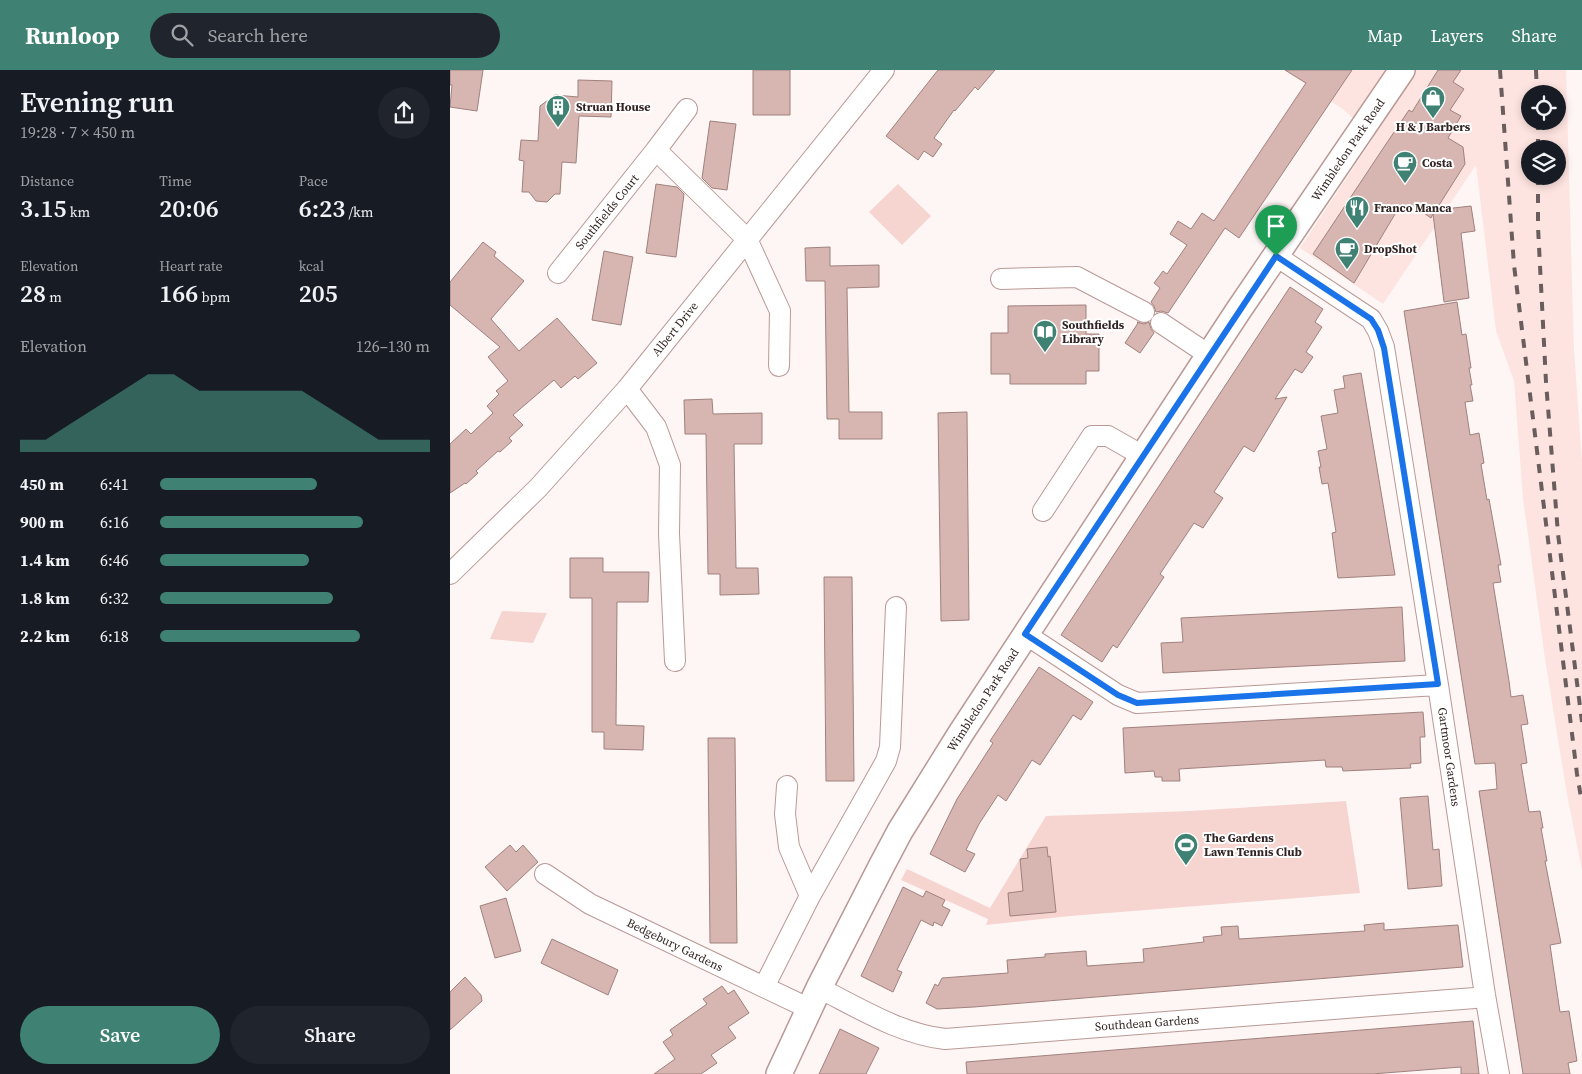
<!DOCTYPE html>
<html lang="en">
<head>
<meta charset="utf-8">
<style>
	:root { --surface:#171b24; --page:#20242c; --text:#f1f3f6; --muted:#9ea1a6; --accent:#3f8273 }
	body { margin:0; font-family:"Source Serif 4",serif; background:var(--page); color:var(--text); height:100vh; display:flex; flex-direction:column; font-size:19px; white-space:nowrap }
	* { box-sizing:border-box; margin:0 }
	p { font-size:16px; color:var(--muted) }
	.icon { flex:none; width:28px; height:28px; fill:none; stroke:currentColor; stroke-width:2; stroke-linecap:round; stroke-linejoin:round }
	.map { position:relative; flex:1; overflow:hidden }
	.sheet { display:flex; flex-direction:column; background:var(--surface); width:450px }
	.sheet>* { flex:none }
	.controls { position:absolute; left:1071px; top:15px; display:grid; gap:10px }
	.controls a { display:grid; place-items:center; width:45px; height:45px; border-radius:50%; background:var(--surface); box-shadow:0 2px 8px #0003; font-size:25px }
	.pin { position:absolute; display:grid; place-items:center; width:42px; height:42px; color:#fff; margin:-51px -21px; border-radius:50% 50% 50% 0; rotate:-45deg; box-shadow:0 0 5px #0007 }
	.pin .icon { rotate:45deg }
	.round { display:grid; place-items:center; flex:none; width:52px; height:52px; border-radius:26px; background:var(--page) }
	.headline { display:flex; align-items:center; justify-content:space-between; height:85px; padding:0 20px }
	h1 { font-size:28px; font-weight:600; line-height:38px }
	.figures { display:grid; grid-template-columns:repeat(3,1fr); gap:8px; height:85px; padding:5px 20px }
	.figures div { display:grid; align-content:center }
	.figures b { font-size:25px; font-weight:600 }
	.figures small { font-size:14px; font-weight:400 }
	.figures p { font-size:14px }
	.chart { height:140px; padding:10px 20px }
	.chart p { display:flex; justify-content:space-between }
	.chart svg { width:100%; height:90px; margin-top:5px; fill:var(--accent); opacity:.7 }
	.primary-button { display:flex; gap:10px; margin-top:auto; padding:10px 20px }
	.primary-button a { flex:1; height:58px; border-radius:30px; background:var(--accent); color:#fff; font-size:20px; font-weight:600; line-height:58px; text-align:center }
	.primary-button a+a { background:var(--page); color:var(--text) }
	ul { padding:0 20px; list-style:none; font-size:16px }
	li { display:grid; grid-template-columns:80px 60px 1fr; align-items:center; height:38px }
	li i { height:12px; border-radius:6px; background:var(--accent) }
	header { display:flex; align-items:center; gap:30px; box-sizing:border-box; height:70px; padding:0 25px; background:var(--accent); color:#fff }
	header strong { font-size:24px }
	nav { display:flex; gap:28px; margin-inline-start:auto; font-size:18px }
	.search { width:350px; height:45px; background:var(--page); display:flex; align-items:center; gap:12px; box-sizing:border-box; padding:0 18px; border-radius:28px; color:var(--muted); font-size:19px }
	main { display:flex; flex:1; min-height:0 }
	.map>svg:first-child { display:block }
	.built { fill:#fee4e0; fill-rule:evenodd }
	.green { fill:#f6d4cf }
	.building { fill:#d7b5b1; stroke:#a0817d }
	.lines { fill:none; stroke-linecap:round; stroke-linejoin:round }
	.minor-casing { stroke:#ba9995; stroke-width:22 }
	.tertiary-casing { stroke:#ba9995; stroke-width:28 }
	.minor { stroke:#fff; stroke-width:20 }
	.tertiary { stroke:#fff; stroke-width:25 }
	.rail { stroke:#695e5d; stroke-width:4; stroke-dasharray:9 9; stroke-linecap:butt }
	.route-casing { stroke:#fff; stroke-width:10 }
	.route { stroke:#1a73e8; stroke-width:6 }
	.labels { text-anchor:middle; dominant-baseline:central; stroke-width:4; stroke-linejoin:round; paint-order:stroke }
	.poi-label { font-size:12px; font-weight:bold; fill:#312423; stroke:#fff; text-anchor:start }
	.street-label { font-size:12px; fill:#312423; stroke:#fff }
</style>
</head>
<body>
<header>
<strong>Runloop</strong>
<div class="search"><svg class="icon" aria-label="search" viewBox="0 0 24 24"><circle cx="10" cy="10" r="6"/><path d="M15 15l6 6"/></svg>Search here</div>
<nav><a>Map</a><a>Layers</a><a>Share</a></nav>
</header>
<main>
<section class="sheet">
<div class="headline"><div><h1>Evening run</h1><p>19:28 · 7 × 450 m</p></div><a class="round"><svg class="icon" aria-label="share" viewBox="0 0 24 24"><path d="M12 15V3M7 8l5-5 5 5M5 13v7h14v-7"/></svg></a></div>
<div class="figures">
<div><p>Distance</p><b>3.15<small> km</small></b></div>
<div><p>Time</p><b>20:06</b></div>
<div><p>Pace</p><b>6:23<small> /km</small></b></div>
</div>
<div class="figures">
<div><p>Elevation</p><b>28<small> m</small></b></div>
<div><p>Heart rate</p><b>166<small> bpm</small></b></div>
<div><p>kcal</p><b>205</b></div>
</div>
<div class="chart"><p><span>Elevation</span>126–130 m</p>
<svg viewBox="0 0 160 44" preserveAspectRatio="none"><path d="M0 44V38L10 38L20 30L30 22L40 14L50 6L60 6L70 14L80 14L90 14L100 14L110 14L120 22L130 30L140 38L150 38L160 38V44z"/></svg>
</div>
<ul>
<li><b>450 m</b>6:41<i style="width:58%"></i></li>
<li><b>900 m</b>6:16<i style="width:75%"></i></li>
<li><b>1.4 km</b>6:46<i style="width:55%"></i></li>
<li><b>1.8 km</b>6:32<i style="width:64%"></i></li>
<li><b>2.2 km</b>6:18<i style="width:74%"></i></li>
</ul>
<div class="primary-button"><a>Save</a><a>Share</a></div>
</section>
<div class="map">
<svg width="1132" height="1004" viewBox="0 0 1132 1004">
	<rect width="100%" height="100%" fill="#fdf6f5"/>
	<path class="built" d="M 834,0 L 1116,0 L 1124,280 L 1132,391 L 1132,801 L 1116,719 L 1095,589 L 1073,429 L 1064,311 L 1046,261 L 1026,95 L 933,234 L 850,178 L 924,67 L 894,40 ZM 1080,24 L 1108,24 L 1108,51 L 1080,51 ZM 1080,79 L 1108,79 L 1108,106 L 1080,106 Z"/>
	<path class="green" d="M 448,114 L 481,146 L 452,175 L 419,142 Z
		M 52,541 L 97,543 L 83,573 L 40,569 Z
		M 896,731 L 910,823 L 620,846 L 536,855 L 538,849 L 451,810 L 457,799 L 540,838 L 596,746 L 741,741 Z"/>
	<path class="building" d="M 0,0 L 33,0 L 27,41 L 0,37 L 2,15 L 0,15 Z
		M 303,0 L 340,0 L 340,45 L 303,45 Z
		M 488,0 L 545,0 L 528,20 L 525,17 L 505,41 L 504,40 L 484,68 L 492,74 L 483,87 L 474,81 L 468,90 L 436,66 Z
		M 835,0 L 902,0 L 789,168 L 775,158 L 718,243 L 711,241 L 706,242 L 704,236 L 701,232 L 710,218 L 704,213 L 713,201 L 717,204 L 737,175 L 720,164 L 728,151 L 741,159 L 752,143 L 764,151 L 856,13 Z
		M 988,0 L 1011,0 L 1003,12 L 1014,19 L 1000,40 L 1011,46 L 998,68 L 1013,77 L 1015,94 L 986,140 L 1021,136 L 1025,161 L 1011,163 L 1019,228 L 994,232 L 983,144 L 981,148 L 961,134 L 958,139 L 951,134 L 904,213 L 863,184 L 934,77 L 959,40 L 962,42 Z
		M 128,10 L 162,11 L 161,47 L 129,46 L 126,93 L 112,92 L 110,124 L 105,124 L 97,132 L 86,131 L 79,122 L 72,122 L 74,91 L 69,90 L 71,70 L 88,71 L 90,36 L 105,25 L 128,27 Z
		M 260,51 L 286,54 L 277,120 L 262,118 L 252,108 Z
		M 206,114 L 227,117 L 234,124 L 226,187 L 196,183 Z
		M 33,172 L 46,182 L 44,186 L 74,211 L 41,249 L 69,281 L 107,248 L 147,293 L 128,309 L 125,306 L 111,318 L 104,310 L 63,345 L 73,355 L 59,368 L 62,371 L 50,382 L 48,381 L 26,401 L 28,403 L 16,414 L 15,413 L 0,423 L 0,374 L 16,359 L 21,364 L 43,343 L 37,336 L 49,324 L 46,321 L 58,311 L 38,287 L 50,277 L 0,235 L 0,212 Z
		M 380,177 L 380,196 L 429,195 L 429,217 L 397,218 L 399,342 L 432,342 L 432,369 L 389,369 L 389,349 L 377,349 L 375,211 L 356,211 L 355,178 Z
		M 154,181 L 183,187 L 171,255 L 142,250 Z
		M 840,217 L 873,239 L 865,252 L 872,257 L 856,282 L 863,287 L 852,303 L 845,299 L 825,329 L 837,327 L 804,382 L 794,376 L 764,422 L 773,428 L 753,458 L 744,453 L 710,504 L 714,507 L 667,578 L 663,575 L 652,592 L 611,565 Z
		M 1007,232 L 1012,265 L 1016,264 L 1021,298 L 1019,298 L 1022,315 L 1020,315 L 1023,331 L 1015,332 L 1020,365 L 1029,363 L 1034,393 L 1031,394 L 1037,430 L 1039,429 L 1051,495 L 1048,495 L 1051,512 L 1043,513 L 1059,611 L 1061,627 L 1073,625 L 1078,654 L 1071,655 L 1077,693 L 1071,694 L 1079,742 L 1090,741 L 1093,758 L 1091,758 L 1097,791 L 1095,791 L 1111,873 L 1100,875 L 1110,942 L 1119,941 L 1127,991 L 1118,993 L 1120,1004 L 1073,1004 L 1029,721 L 1047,719 L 1045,693 L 1025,694 L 954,241 Z
		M 636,235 L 636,264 L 649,264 L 649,301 L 636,301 L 636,314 L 560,314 L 560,304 L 541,304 L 541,263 L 558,263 L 558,236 Z
		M 687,252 L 694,254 L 699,252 L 701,259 L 704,263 L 690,283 L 675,273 L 688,253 Z
		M 911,303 L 945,505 L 888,508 L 882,463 L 886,462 L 878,413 L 872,414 L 869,397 L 871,397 L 868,381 L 877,379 L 871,346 L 888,343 L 884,320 L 895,318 L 893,306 Z
		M 262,329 L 263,344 L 312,343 L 312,374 L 284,374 L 286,498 L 308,498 L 309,524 L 270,525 L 270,504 L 258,504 L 256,364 L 235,364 L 234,330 Z
		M 517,342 L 519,550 L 491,551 L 488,343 Z
		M 120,488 L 153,488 L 153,502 L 199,502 L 198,532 L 167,532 L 166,655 L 194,656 L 193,680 L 154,679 L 154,662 L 142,662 L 142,528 L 120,528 Z
		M 374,507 L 402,507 L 404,711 L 376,711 Z
		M 952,537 L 955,591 L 713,603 L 711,573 L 733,572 L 731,548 Z
		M 589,597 L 643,632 L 631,650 L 623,645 L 590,695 L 582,690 L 556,731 L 548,725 L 529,754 L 516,780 L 525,784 L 515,802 L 480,784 L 507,729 L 543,673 L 540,671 Z
		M 973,642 L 975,667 L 970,667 L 971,693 L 960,694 L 961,698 L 893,701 L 892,697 L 876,697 L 875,690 L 729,699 L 730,711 L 712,711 L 712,707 L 705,707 L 704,701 L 675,703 L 673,658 Z
		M 258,668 L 285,668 L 287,873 L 260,873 Z
		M 978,726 L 983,780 L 989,779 L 992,816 L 958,819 L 950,728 Z
		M 60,775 L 66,782 L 73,775 L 88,792 L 57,821 L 35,797 Z
		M 597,777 L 598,787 L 600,786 L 606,842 L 560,846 L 558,823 L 573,821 L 570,789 L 578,788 L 577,779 Z
		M 453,817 L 473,827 L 476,821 L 495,830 L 492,836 L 500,840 L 492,856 L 484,852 L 483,856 L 471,850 L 447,900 L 452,902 L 443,922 L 411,906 Z
		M 56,828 L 71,881 L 45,888 L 30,836 Z
		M 934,853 L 934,860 L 1008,855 L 1013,897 L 524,937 L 487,939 L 476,933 L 485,914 L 488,916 L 492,908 L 558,903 L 557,890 L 595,887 L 595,884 L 636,881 L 637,896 L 694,892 L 693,879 L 754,872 L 753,867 L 772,865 L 771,857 L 788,856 L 789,869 L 915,861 L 914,855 Z
		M 102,869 L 168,900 L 158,925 L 91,893 Z
		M 15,907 L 31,925 L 32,931 L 0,960 L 0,922 Z
		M 272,916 L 278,924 L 284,920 L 299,943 L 278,957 L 286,968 L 261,985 L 267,993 L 251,1004 L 204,1004 L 225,989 L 213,972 L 223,965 L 220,960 L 257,934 L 253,929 Z
		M 1023,951 L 1029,1004 L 1011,1004 L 1011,997 L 922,1004 L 517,1004 L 516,992 Z
		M 390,959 L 429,978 L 416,1004 L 369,1004 Z"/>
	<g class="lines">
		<defs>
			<path id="minor" d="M 206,80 L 237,39
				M 826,186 L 921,249 L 928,261 L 934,277 L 988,615 L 1035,925 L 1049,1004
				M 108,203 L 206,80 L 297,169 L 330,241 L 329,296
				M 551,209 L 627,207 L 694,242
				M 711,253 L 759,285
				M 177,319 L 206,357 L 220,395 L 219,464 L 225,591
				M 593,441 L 642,366 L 658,366 L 693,386
				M 0,504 L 88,418 L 177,319 L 434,0
				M 575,564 L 668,625 L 687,633 L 988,615
				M 337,716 L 335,744 L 339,777 L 360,826
				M 95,804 L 140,834 L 360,939
				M 314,917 L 360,826 L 436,691 L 440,677 L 446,537
				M 369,918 C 409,938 450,964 495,969 L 1025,928 L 1035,925"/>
			<path id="tertiary" d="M 329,1004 L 369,918 L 432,795 L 450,761 L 511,663 L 788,241 L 952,0"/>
		</defs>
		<use href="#minor" class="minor-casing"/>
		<use href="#tertiary" class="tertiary-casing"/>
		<use href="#minor" class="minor"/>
		<use href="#tertiary" class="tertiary"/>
		<path class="rail" d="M 1050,0 L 1064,195 L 1127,704 L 1132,733
			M 1086,0 L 1087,24
			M 1088,51 L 1088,79
			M 1088,106 L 1088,157 L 1096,312 L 1108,464 L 1132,652"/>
	</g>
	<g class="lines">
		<defs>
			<path id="route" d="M 826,186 L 921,249 L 928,260 L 934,278 L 988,614 L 687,633 L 668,625 L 575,564 Z"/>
		</defs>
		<use href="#route" class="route-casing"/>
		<use href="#route" class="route"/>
	</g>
	<defs>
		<symbol id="shop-pin" viewBox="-11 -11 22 30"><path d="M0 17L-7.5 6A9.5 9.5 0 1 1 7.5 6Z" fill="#3f8273" stroke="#fff"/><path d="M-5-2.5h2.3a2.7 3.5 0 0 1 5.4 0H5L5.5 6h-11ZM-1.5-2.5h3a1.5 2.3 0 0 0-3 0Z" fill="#fff"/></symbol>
		<symbol id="building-pin" viewBox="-11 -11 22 30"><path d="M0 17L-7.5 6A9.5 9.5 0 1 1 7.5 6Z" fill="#3f8273" stroke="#fff"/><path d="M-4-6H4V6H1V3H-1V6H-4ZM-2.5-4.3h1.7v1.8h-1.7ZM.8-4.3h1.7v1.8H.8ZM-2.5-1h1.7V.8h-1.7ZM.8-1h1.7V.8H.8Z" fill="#fff"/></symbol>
		<symbol id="cafe-pin" viewBox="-11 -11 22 30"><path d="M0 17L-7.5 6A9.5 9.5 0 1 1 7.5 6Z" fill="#3f8273" stroke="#fff"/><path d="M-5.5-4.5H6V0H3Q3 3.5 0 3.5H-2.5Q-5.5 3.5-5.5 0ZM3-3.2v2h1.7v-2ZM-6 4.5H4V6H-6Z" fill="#fff"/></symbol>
		<symbol id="restaurant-pin" viewBox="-11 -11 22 30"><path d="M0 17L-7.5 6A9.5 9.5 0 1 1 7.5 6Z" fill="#3f8273" stroke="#fff"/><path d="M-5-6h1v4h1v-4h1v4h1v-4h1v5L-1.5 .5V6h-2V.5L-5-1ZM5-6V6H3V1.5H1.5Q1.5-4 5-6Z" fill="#fff"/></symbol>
		<symbol id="library-pin" viewBox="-11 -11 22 30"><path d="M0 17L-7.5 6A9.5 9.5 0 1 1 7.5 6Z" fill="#3f8273" stroke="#fff"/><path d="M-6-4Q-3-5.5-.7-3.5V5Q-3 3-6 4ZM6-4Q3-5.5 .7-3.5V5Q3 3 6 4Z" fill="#fff"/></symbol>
		<symbol id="stadium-pin" viewBox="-11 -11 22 30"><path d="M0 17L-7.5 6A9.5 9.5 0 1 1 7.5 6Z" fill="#3f8273" stroke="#fff"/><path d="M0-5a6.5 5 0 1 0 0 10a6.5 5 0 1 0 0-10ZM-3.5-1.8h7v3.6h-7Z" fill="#fff"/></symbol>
	</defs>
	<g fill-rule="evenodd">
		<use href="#shop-pin" x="969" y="14" width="28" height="38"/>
		<use href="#building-pin" x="94" y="23" width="28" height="38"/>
		<use href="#cafe-pin" x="941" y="79" width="28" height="38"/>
		<use href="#restaurant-pin" x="893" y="124" width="28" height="38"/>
		<use href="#cafe-pin" x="883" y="165" width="28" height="38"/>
		<use href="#library-pin" x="581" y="248" width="28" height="38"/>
		<use href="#stadium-pin" x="722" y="761" width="28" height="38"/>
	</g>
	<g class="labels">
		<g class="poi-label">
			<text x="126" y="37">Struan House</text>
			<text x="983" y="57" text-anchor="middle">H &amp; J Barbers</text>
			<text x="972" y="93">Costa</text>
			<text x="924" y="138">Franco Manca</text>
			<text x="914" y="179">DropShot</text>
			<text x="612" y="255">Southfields<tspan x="612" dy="14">Library</tspan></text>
			<text x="754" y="768">The Gardens<tspan x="754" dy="14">Lawn Tennis Club</tspan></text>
		</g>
		<g class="street-label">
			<text transform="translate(898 80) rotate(-56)">Wimbledon Park Road</text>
			<text transform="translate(157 142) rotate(-51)">Southfields Court</text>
			<text transform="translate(225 259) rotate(-51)">Albert Drive</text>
			<text transform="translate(533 630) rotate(-57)">Wimbledon Park Road</text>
			<text transform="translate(999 687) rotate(82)">Gartmoor Gardens</text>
			<text transform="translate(225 875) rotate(26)">Bedgebury Gardens</text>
			<text transform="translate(697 953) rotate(-4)">Southdean Gardens</text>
		</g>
	</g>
</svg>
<div class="controls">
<a><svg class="icon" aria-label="locate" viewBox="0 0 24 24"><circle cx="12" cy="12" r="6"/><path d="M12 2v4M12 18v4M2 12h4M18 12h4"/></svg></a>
<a><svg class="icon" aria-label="layers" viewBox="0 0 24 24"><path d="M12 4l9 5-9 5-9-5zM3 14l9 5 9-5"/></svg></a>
</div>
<div class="pin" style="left:826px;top:186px;background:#1e9e55"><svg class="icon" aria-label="arrive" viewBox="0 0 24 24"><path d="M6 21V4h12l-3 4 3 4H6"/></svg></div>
</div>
</main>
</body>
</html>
